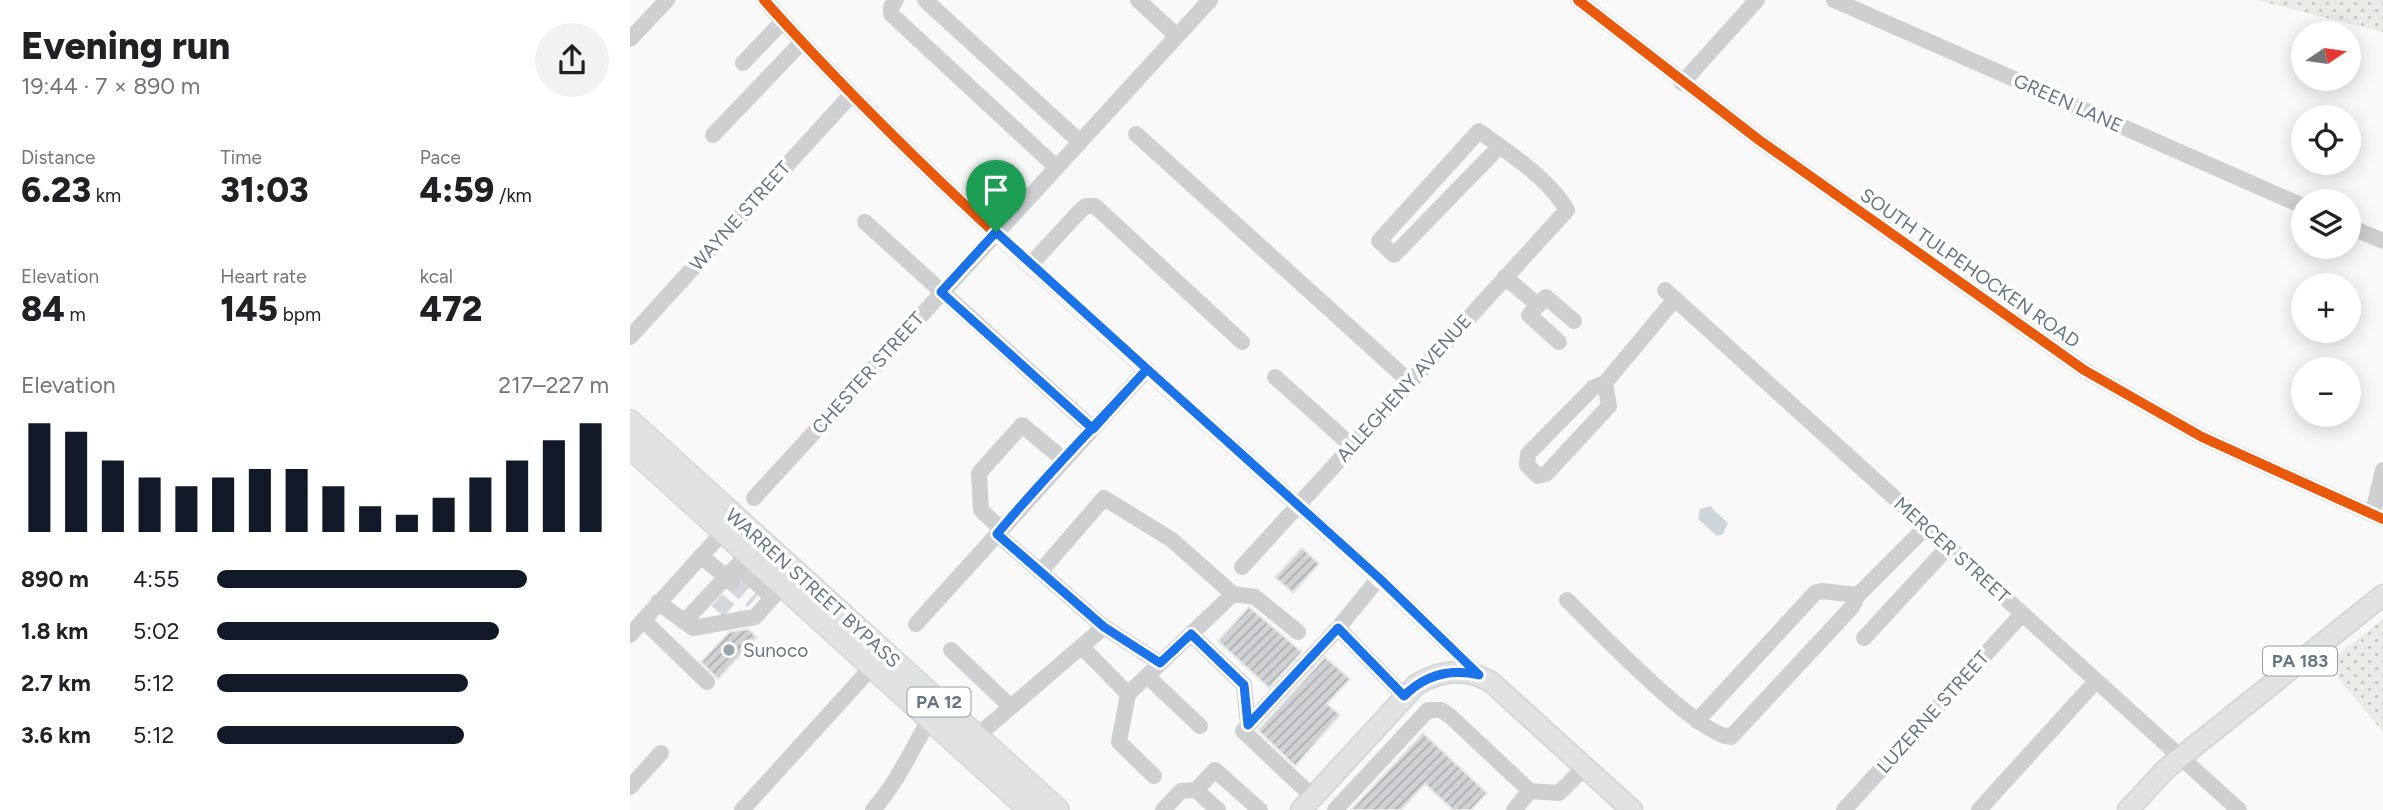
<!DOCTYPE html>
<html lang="en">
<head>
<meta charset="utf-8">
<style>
	:root { --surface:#fff; --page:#f2f2f2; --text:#202124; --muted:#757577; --accent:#111827 }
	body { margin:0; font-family:Figtree,sans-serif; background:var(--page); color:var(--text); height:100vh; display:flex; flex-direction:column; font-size:26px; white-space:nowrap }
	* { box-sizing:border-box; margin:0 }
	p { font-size:23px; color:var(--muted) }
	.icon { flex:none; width:38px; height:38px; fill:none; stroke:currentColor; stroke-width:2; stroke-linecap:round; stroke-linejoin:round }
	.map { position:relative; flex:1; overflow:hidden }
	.drawer { display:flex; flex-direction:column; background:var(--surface); width:630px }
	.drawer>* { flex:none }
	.needle { width:46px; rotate:77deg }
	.buttons { position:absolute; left:1661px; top:21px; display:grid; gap:14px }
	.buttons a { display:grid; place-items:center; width:70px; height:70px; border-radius:50%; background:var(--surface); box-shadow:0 4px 18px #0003; font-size:35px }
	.pin { position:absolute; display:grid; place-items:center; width:60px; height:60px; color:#fff; margin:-72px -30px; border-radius:50% 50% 50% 0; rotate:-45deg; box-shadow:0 0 7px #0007 }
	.pin .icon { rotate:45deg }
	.round { display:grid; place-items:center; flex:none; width:74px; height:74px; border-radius:37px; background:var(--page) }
	.headline { display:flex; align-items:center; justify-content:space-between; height:119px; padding:0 21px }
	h1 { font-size:38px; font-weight:800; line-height:52px }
	.stats { display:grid; grid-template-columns:repeat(3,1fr); gap:10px; height:119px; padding:7px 21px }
	.stats div { display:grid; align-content:center }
	.stats b { font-size:35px; font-weight:800 }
	.stats small { font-size:19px; font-weight:400 }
	.stats p { font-size:19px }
	.chart { height:196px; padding:14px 21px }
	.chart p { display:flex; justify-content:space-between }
	.chart svg { width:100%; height:126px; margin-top:7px; stroke:var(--accent); stroke-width:6 }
	ul { padding:0 21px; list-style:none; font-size:23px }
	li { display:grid; grid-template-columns:112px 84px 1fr; align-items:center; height:52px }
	li i { height:18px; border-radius:9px; background:var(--accent) }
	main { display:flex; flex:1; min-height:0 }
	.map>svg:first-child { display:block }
	.grass { fill:url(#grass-dots) }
	.water { fill:#ced6d9 }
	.building { fill:url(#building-hatch); stroke:#e8e8e8; stroke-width:2 }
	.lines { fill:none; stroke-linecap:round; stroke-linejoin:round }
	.minor-tunnel { stroke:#d4d8dc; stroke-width:16; stroke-dasharray:16 8; stroke-linecap:butt }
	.major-casing { stroke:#d5d6d7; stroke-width:23 }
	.highway-casing { stroke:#d5d6d6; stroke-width:26 }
	.minor { stroke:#cecfd0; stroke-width:16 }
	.major { stroke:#e1e2e2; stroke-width:19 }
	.highway { stroke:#e1e2e2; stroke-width:23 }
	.cycleway-casing { stroke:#fff; stroke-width:15 }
	.cycleway { stroke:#e8590c; stroke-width:10 }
	.route-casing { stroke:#fff; stroke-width:14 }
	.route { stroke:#1a73e8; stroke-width:9 }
	.poi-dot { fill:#99a4ac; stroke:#fff; stroke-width:2.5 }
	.labels { text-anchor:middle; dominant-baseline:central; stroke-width:7; stroke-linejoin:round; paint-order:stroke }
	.shield { fill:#fff; stroke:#939fa8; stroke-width:2 }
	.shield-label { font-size:18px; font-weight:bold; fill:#657683 }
	.street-label { font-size:19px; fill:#657683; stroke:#fff }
	.poi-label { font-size:19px; fill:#657683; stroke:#fff; text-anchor:start }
</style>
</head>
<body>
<main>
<section class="drawer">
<div class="headline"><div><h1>Evening run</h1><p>19:44 · 7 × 890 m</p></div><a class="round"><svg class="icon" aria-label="share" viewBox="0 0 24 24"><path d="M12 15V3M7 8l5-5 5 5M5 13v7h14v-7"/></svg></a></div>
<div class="stats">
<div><p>Distance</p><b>6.23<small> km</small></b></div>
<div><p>Time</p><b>31:03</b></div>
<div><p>Pace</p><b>4:59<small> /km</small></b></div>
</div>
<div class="stats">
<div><p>Elevation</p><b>84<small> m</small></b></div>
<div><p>Heart rate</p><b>145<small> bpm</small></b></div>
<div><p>kcal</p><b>472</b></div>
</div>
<div class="chart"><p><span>Elevation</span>217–227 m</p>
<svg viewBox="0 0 160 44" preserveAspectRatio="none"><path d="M5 44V6M15 44V9M25 44V19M35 44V25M45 44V28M55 44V25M65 44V22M75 44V22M85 44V28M95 44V35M105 44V38M115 44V32M125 44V25M135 44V19M145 44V12M155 44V6"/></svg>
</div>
<ul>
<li><b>890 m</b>4:55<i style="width:79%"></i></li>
<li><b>1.8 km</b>5:02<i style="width:72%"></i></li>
<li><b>2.7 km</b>5:12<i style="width:64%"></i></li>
<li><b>3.6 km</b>5:12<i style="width:63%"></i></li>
</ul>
</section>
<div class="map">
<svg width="1753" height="810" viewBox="0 0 1753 810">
	<defs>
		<pattern id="grass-dots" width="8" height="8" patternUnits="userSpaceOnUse" patternTransform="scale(1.75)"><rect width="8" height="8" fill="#e8ebe6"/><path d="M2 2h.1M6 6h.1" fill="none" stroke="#c0c3c0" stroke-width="1.8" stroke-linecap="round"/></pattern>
		<pattern id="building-hatch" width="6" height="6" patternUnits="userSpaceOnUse" patternTransform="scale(1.75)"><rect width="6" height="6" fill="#d0d2d3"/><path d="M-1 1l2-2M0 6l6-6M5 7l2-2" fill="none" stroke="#acafb1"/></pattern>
	</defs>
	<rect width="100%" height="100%" fill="#f9f9f9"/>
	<path class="grass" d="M 1626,0 L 1753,0 L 1753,32 Z
		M 1753,619 L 1753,732 L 1708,678 L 1708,655 Z"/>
	<path class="water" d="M 1080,506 L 1098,523 L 1093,534 L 1087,536 L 1068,519 L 1070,509 Z"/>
	<path class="building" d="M 672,548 L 689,564 L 663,593 L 645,577 Z
		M 619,607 L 672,652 L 639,688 L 588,641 Z
		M 118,629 L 127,637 L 88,679 L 71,662 L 99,632 Z
		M 695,657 L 720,679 L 697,704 L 710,715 L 665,766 L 628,730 Z
		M 793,733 L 857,793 L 841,810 L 823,810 L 795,784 L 771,810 L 721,810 Z"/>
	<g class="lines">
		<path class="minor-tunnel" d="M 102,583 L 123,601
			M 87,600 L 108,618"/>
		<defs>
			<path id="major" d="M 671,810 L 786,685 C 810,670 835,667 861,682 L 1002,810
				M 1498,810 L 1536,769 L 1753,595"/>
			<path id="highway" d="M 0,422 L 427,810
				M 0,446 L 401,810"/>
		</defs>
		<use href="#major" class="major-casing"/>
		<use href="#highway" class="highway-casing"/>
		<path class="minor" d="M 134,0 C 352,245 616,445 849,675
			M 266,0 L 261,7 L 261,14 L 426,167
			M 295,0 L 449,141
			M 508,0 L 547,36
			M 948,0 L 1129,140 L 1454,370 L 1572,437 L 1753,519
			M 1204,0 L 1673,206
			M 0,39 L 37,0
			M 113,63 L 153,21
			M 1052,83 L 1127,0
			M 506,134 L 780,382
			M 83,135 L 172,42
			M 235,222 L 463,429
			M 1718,226 L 1753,241
			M 401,264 L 450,211 L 456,206 L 465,206 L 612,342
			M 875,277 L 908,305
			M 1035,290 L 1609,810
			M 0,337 L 221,95
			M 929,342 L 899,315 L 916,297 L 944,321
			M 645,377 L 722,446
			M 975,383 L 979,406 L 916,474 L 908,476 L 897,465 L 898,454 L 963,388 L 975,383 L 1045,299
			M 124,498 L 580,0
			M 1743,512 L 1753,470
			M 371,529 L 351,510 L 349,473 L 392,425 L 434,460
			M 367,534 L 474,627 L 530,663
			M 71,556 L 96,577 L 118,554
			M 107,566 L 142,597
			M 612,567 L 937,210 C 918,177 879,154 849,131 L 749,241 L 764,255 L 869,147
			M 410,572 L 474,498 L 542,540 L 603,594 L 498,694 L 452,647
			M 749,578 L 708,628 L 774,696
			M 603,594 L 625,597 L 668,632
			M 937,600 C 965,627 1069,737 1101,737 L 1222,607 L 1228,595 L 1296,527
			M 28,602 L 63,628 L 125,617 L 153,585
			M 13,620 L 77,682
			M 54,622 L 96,577 L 102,583
			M 286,624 L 517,369
			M 561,634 L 614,685 L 618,725
			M 0,635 L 94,531
			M 1234,638 L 1318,547
			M 321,650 L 381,707
			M 517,676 L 570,726
			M 498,694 L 489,742 L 524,776
			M 1067,721 L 1185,593 L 1192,591 L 1228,595
			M 346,737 L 474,627
			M 0,787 L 31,753
			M 566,790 L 588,810
			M 683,797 L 613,731 L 708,628
			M 112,810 L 243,666
			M 243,810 C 269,780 280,752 300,719
			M 533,810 L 551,791 L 566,790 L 585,770 L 630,810
			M 705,810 L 798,710 L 811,710 L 820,716 L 900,791 L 929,793 L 955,767
			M 884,810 L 900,791
			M 1214,810 L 1392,614
			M 1349,810 L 1466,681"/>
		<use href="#major" class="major"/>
		<use href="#highway" class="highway"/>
		<defs>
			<path id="cycleway" d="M 134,0 C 352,245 616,445 849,675
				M 948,0 L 1129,140 L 1454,370 L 1572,437 L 1753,519"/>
		</defs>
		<use href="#cycleway" class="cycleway-casing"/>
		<use href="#cycleway" class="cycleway"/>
	</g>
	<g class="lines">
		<defs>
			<path id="route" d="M 366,232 L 517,369 C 467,424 414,477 367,534 L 474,627 L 530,663 L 561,634 L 614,685 L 618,725 L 708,628 L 774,696 C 795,675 820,668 849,675 L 749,578 L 517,369 L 463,429 L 311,292 L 366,232"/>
		</defs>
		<use href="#route" class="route-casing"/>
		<use href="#route" class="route"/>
	</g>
	<circle class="poi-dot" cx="99" cy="650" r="7"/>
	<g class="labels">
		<g class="shield">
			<rect x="1633" y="646.5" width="74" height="29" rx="5"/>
			<rect x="277.5" y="687.5" width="63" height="29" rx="5"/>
		</g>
		<g class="shield-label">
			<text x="1670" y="661">PA 183</text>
			<text x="309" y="702">PA 12</text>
		</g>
		<g class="street-label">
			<text transform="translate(1438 103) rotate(24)">GREEN LANE</text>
			<text transform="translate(110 216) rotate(-48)">WAYNE STREET</text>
			<text transform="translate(1340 268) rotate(35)">SOUTH TULPEHOCKEN ROAD</text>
			<text transform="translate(238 373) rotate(-48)">CHESTER STREET</text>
			<text transform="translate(774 388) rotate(-48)">ALLEGHENY AVENUE</text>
			<text transform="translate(1322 550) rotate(42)">MERCER STREET</text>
			<text transform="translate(183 588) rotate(42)">WARREN STREET BYPASS</text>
			<text transform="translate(1303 712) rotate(-48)">LUZERNE STREET</text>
		</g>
		<g class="poi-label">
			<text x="113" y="650">Sunoco</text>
		</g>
	</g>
</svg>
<div class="buttons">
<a><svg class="needle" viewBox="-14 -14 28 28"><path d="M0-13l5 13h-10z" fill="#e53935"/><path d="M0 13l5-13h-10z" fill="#757577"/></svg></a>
<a><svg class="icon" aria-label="locate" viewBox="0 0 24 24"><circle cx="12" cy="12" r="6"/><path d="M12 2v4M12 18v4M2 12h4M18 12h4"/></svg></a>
<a><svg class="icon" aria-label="layers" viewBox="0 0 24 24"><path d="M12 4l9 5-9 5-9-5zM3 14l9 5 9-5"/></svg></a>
<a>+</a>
<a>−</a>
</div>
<div class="pin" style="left:366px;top:232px;background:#1e9e55"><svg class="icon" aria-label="arrive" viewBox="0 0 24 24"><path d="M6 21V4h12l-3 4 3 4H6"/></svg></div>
</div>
</main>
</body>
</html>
